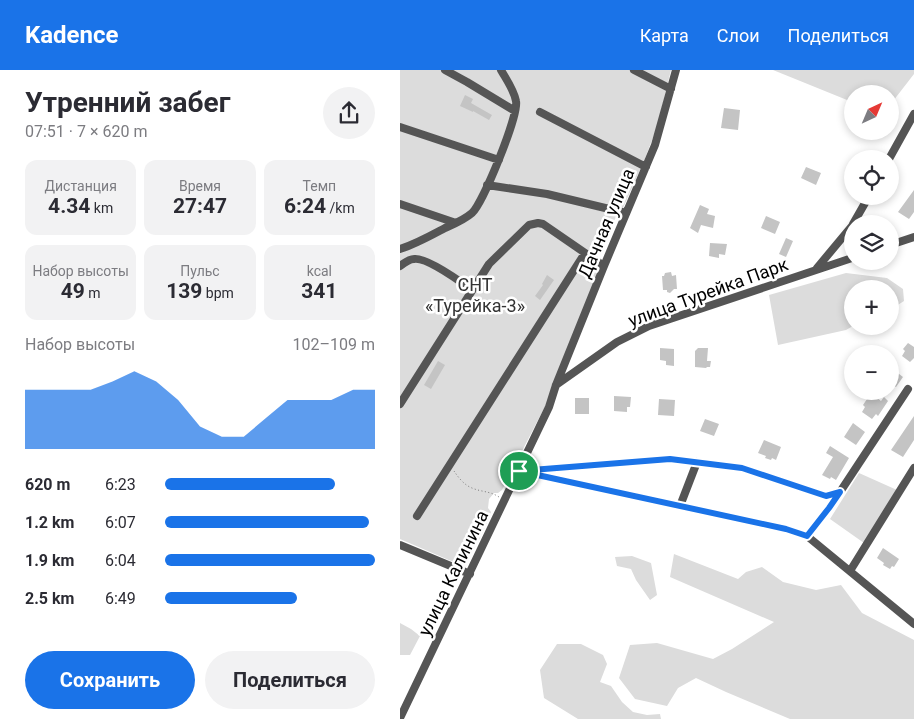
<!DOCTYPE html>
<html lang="ru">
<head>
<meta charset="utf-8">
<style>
	:root { --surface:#fff; --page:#f2f2f3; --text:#2b2b33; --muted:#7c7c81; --accent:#1a73e8 }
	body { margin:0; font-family:Roboto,sans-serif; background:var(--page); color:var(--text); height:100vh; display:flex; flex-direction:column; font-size:19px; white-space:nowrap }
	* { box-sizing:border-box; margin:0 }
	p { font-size:16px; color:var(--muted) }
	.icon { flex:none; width:28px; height:28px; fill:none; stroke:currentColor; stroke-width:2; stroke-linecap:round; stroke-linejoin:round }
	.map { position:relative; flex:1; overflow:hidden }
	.details { display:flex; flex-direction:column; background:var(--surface); width:400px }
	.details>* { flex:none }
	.needle { width:32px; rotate:44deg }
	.controls { position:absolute; left:444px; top:15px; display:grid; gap:10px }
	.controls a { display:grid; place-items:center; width:55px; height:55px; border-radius:50%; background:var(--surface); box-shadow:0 2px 8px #0003; font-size:25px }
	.pin { position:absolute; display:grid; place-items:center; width:42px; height:42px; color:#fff; margin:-21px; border:2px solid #fff; border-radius:50%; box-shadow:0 1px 5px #0007 }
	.round { display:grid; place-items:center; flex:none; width:52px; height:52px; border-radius:26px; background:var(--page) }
	.head { display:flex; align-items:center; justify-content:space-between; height:85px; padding:0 25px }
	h1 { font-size:28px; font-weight:700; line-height:38px }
	.metrics { display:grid; grid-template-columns:repeat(3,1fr); gap:8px; height:85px; padding:5px 25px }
	.metrics div { display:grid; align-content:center; border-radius:12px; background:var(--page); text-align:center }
	.metrics b { font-size:21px; font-weight:700 }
	.metrics small { font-size:14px; font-weight:400 }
	.metrics p { font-size:14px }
	.chart { height:140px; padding:10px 25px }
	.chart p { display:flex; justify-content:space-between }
	.chart svg { width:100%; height:90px; margin-top:5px; fill:var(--accent); opacity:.7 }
	.cta { display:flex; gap:10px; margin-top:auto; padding:10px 25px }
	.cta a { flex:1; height:58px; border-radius:30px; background:var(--accent); color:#fff; font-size:20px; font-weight:700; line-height:58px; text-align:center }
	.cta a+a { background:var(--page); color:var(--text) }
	ul { padding:0 25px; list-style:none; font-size:16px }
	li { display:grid; grid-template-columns:80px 60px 1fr; align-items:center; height:38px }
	li i { height:12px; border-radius:6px; background:var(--accent) }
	header { display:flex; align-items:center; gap:30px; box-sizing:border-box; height:70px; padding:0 25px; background:var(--accent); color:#fff }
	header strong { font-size:24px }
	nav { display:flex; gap:28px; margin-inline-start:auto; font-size:18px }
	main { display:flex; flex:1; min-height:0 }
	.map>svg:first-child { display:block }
	.green { fill:#dcdcdc }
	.building { fill:#c4c4c4 }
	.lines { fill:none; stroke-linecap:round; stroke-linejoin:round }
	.path { stroke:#777; stroke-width:1; stroke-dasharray:1 2.5; stroke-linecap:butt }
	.minor { stroke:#555; stroke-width:8 }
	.route-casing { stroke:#fff; stroke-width:10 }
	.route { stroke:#1a73e8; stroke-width:6 }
	.labels { text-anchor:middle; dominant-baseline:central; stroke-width:5; stroke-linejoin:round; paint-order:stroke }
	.street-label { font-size:18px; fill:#000; stroke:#fff }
	.park-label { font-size:18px; fill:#333; stroke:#fff }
</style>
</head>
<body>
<header>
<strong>Kadence</strong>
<nav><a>Карта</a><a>Слои</a><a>Поделиться</a></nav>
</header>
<main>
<section class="details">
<div class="head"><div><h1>Утренний забег</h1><p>07:51 · 7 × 620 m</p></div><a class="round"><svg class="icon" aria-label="share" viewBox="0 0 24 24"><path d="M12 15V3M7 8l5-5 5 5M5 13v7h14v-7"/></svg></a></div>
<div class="metrics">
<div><p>Дистанция</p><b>4.34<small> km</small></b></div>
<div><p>Время</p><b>27:47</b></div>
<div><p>Темп</p><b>6:24<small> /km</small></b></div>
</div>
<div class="metrics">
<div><p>Набор высоты</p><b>49<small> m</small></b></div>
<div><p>Пульс</p><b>139<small> bpm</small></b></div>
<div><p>kcal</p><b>341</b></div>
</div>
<div class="chart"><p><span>Набор высоты</span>102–109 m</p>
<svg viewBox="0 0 160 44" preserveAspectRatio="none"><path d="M0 44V15L10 15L20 15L30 15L40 11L50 6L60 11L70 20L80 33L90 38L100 38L110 29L120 20L130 20L140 20L150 15L160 15V44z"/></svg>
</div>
<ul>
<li><b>620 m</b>6:23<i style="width:81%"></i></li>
<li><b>1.2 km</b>6:07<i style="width:97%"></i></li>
<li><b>1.9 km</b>6:04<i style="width:100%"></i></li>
<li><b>2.5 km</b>6:49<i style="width:63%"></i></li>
</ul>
<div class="cta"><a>Сохранить</a><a>Поделиться</a></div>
</section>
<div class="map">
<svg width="514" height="649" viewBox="0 0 514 649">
	<rect width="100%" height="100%" fill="#fff"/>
	<path class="green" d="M 0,0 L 271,0 L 257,57 L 244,91 L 223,138 L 182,195 L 185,200 L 183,206 L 192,202 L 196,201 L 196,216 L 155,317 L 102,420 L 98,423 L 94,423 L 89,429 L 88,438 L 91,442 C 84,461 76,478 64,494 L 58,494 L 0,469 Z
		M 373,0 L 514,0 L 514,4 L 490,35 L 490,24 L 452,24 L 452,32 Z
		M 446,203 L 487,208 L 503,219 L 504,231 L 490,240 L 490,219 L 452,219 L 452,256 L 453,256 L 446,260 L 378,275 L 369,225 Z
		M 459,403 L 497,420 L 464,473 L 430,449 Z
		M 274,484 L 338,509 L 346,502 L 362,497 L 383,512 L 416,520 L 441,515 L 462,543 L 514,570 L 514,649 L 390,649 L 326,622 L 296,608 L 278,618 L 267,636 L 235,629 L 219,608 L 230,575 L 257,573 L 313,589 L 332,579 L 374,552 L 270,507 Z
		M 232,486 L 251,493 L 257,525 L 250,530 L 236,510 L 231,499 L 217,496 L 215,487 Z
		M 0,553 L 11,559 L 20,566 L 10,585 L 0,585 Z
		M 157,574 L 181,574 L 203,585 L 207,594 L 200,612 L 211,616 L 222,632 L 233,642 L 247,645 L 260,644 L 261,649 L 178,649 L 144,628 L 140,600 Z"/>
	<path class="building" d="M 65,25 L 73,29 L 71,33 L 92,45 L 89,50 L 73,41 L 73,42 L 60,36 Z
		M 324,38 L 340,40 L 338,60 L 321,58 Z
		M 406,97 L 421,103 L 416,115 L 401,108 Z
		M 514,120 L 514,142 L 509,149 L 498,142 Z
		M 300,135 L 309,139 L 307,144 L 315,146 L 313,158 L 301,155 L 298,163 L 290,158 Z
		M 366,146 L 380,152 L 375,164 L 361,158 Z
		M 386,168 L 393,171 L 386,187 L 379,184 Z
		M 310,173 L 327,174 L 325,185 L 319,184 L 319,188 L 309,186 Z
		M 271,202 L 272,206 L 276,205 L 277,219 L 274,219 L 270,223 L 267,222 L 267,220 L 263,220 L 262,206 L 264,206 L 265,203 Z
		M 147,205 L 154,210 L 140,230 L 135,226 L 143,215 L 142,214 Z
		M 508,273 L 514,277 L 514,288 L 510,292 L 502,286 L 505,281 L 503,279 Z
		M 260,278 L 274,279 L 274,296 L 266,295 L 266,291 L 260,290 Z
		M 298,278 L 308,278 L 307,291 L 311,291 L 310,297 L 307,297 L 306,298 L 295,297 L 295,281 Z
		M 38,291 L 45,295 L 31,319 L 24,315 Z
		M 490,297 L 503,307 L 496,317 L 494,316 L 490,322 Z
		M 471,323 L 481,331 L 484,327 L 488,331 L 478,346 L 476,344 L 472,349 L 462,342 L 465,337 L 463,335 Z
		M 214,326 L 231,327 L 230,337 L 227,337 L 227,342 L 214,341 Z
		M 175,328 L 189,328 L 189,344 L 175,344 Z
		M 259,329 L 275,330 L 274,346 L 258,345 Z
		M 514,346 L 514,370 L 503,387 L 491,380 Z
		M 305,349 L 319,354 L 314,366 L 300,361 Z
		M 453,353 L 465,362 L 456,375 L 444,367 Z
		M 364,370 L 381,377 L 376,390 L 372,388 L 371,390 L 365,388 L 366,386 L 358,383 Z
		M 430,376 L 449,388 L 436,410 L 431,407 L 430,409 L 422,405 L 433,387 L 426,383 Z
		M 483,478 L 499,489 L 494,497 L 492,496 L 490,499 L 483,495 L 484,493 L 477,488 Z"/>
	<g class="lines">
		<path class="path" d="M 54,401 C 58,407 64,415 72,418 C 81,422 90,421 99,427"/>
		<path class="minor" d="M 45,0 L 67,12 L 115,41
			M 234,0 L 271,19
			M 140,42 L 246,97
			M 0,57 L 99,90
			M 489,89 L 514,44
			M 87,115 L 147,124 L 226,143 L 227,140
			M 0,134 L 56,153
			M 453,154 L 469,126
			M 490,175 L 514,167
			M 0,179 C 16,174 30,166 45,158 C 54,154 64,150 72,143 C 83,133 119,45 116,31 C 114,20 106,9 101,0
			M 0,196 C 4,193 9,189 14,189 C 27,187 61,212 72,220
			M 417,198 L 452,156
			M 156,315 L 217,272 L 249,256 L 452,188
			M 0,334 L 89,194 L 129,155 L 138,153 L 143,154 L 204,196
			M 119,401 L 270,389 L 341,398 L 426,426 L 440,422 L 508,319
			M 128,403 L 386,459 L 407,466 L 429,438 L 440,422
			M 280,436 L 297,392
			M 17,446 L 185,183
			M 407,466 L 514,554
			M 0,475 L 70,504
			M 450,501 L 514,398
			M 0,648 L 149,337 L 156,315 L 204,196 L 255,75 L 276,0"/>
	</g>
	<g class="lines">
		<defs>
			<path id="route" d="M 270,389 L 342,398 L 426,426 L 440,422 L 429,438 L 407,466 L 386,459 L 119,401 Z"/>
		</defs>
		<use href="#route" class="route-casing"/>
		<use href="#route" class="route"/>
	</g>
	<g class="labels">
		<g class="street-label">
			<text transform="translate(206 153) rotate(-67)">Дачная улица</text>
			<text transform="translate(308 222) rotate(-20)">улица Турейка Парк</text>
			<text transform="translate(53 503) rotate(-64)">улица Калинина</text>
		</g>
		<g class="park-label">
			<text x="75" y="214">СНТ<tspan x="75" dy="21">«Турейка-3»</tspan></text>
		</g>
	</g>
</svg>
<div class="controls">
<a><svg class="needle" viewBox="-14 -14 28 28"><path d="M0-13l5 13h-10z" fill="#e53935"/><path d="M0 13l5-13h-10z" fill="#7c7c81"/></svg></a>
<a><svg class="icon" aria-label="locate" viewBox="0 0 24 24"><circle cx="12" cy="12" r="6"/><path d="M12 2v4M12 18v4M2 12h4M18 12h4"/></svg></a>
<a><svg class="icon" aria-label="layers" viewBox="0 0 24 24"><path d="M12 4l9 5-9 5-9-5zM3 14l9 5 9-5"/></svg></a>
<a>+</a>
<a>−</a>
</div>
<div class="pin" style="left:119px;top:401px;background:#1e9e55"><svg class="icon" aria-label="arrive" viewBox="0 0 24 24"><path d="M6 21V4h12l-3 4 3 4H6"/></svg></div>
</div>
</main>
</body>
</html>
